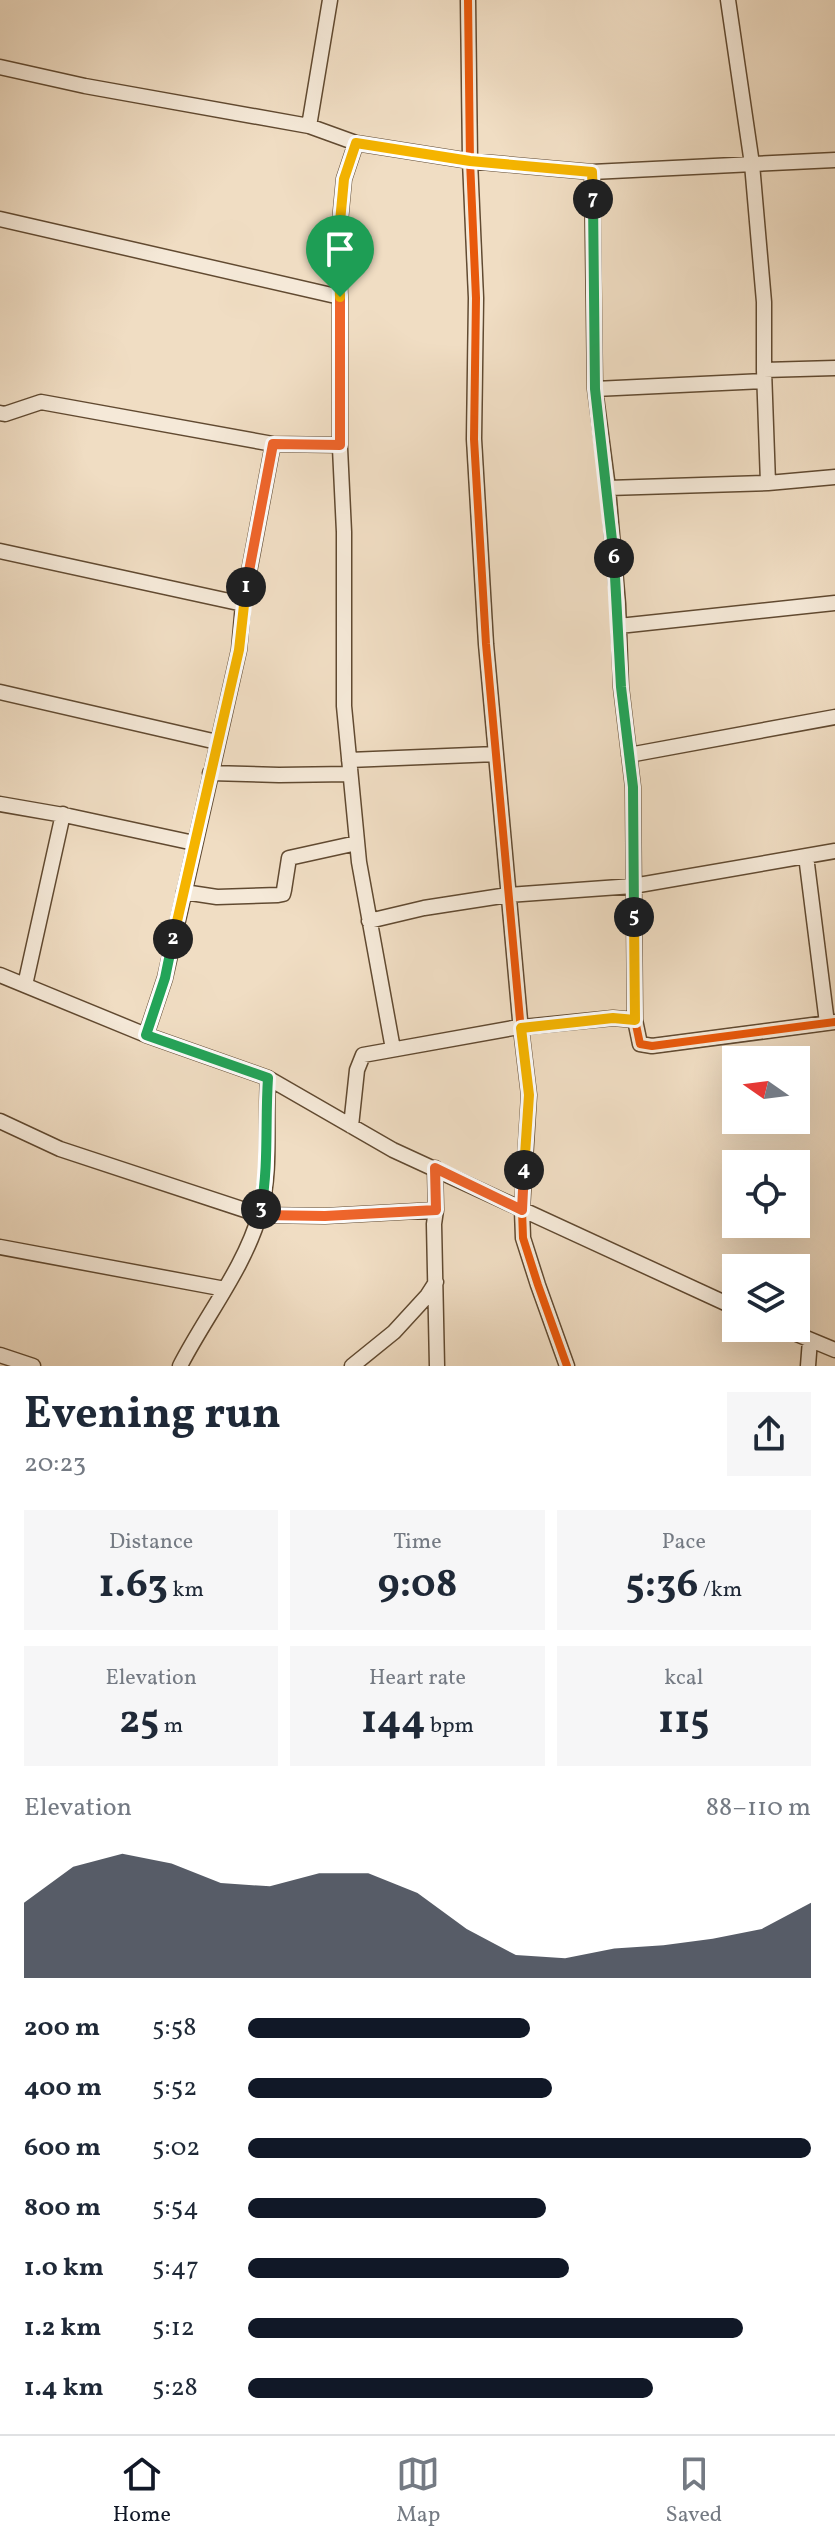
<!DOCTYPE html>
<html lang="en">
<head>
<meta charset="utf-8">
<style>
	:root { --surface:#fff; --page:#f6f6f7; --text:#1f2937; --muted:#747a83; --line:#e0e1e3; --accent:#111827 }
	body { margin:0; font-family:Vollkorn,serif; background:var(--page); color:var(--text); height:100vh; display:flex; flex-direction:column; font-size:30px; white-space:nowrap }
	* { box-sizing:border-box; margin:0 }
	p { font-size:26px; color:var(--muted) }
	.icon { flex:none; width:44px; height:44px; fill:none; stroke:currentColor; stroke-width:2; stroke-linecap:round; stroke-linejoin:round }
	.map { position:relative; height:1366px; overflow:hidden }
	.panel { display:flex; flex-direction:column; background:var(--surface); flex:1 }
	.panel>* { flex:none }
	.needle { width:52px; rotate:284deg }
	.controls { position:absolute; left:722px; top:1046px; display:grid; gap:16px }
	.controls a { display:grid; place-items:center; width:88px; height:88px; border-radius:0px; background:var(--surface); box-shadow:0 8px 32px #0002; font-size:40px }
	.pin { position:absolute; display:grid; place-items:center; width:68px; height:68px; color:#fff; margin:-82px -34px; border-radius:50% 50% 50% 0; rotate:-45deg; box-shadow:0 0 8px #0007 }
	.pin .icon { rotate:45deg }
	.km { position:absolute; width:40px; height:40px; margin:-20px; border-radius:50%; background:#222; color:#fff; font-size:22px; line-height:40px; text-align:center }
	.round { display:grid; place-items:center; flex:none; width:84px; height:84px; border-radius:0px; background:var(--page) }
	.head { display:flex; align-items:center; justify-content:space-between; height:136px; padding:0 24px }
	h1 { font-size:44px; font-weight:700; line-height:60px }
	.metrics { display:grid; grid-template-columns:repeat(3,1fr); gap:12px; height:136px; padding:8px 24px }
	.metrics div { display:grid; align-content:center; border-radius:0px; background:var(--page); text-align:center }
	.metrics b { font-size:40px; font-weight:700 }
	.metrics small { font-size:22px; font-weight:400 }
	.metrics p { font-size:22px }
	.chart { height:224px; padding:16px 24px }
	.chart p { display:flex; justify-content:space-between }
	.chart svg { width:100%; height:144px; margin-top:8px; fill:var(--accent); opacity:.7 }
	ul { padding:0 24px; list-style:none; font-size:26px }
	li { display:grid; grid-template-columns:128px 96px 1fr; align-items:center; height:60px }
	li i { height:20px; border-radius:10px; background:var(--accent) }
	.tabs { display:flex; justify-content:space-around; align-items:center; height:112px; border-top:2px solid var(--line); background:var(--surface); font-size:22px; color:var(--muted) }
	.tabs a { display:grid; justify-items:center; gap:4px }
	.tabs .active { color:var(--accent) }
	.map>svg:first-child { display:block }
	.lines { fill:none; stroke-linecap:round; stroke-linejoin:round }
	.minor-casing { stroke:#614a31; stroke-width:17 }
	.minor { stroke:#f5e9d8; stroke-width:14 }
	.cycleway-casing { stroke:#f5e9d8; stroke-width:13 }
	.cycleway { stroke:#e8590c; stroke-width:8 }
	.split-1-casing { stroke:#fff; stroke-width:16 }
	.split-2-casing { stroke:#fff; stroke-width:16 }
	.split-3-casing { stroke:#fff; stroke-width:16 }
	.split-4-casing { stroke:#fff; stroke-width:16 }
	.split-5-casing { stroke:#fff; stroke-width:16 }
	.split-6-casing { stroke:#fff; stroke-width:16 }
	.split-7-casing { stroke:#fff; stroke-width:16 }
	.split-8-casing { stroke:#fff; stroke-width:16 }
	.split-1 { stroke:#f0652b; stroke-width:10 }
	.split-2 { stroke:#f5b400; stroke-width:10 }
	.split-3 { stroke:#22a559; stroke-width:10 }
	.split-4 { stroke:#f0652b; stroke-width:10 }
	.split-5 { stroke:#f5b400; stroke-width:10 }
	.split-6 { stroke:#22a559; stroke-width:10 }
	.split-7 { stroke:#22a559; stroke-width:10 }
	.split-8 { stroke:#f5b400; stroke-width:10 }
</style>
</head>
<body>
<div class="map">
<svg width="835" height="1366" viewBox="0 0 835 1366">
	<rect width="100%" height="100%" fill="#f0ddc3"/>
	<filter id="stains"><feTurbulence type="fractalNoise" baseFrequency=".0025" numOctaves="4"/><feColorMatrix values="0 0 0 0 .2 0 0 0 0 .09 0 0 0 0 .02 0 0 0 .5 -.17"/></filter>
	<radialGradient id="worn" r=".72"><stop offset=".6" stop-color="#630" stop-opacity="0"/><stop offset="1" stop-color="#630" stop-opacity=".3"/></radialGradient>
	<g class="lines">
		<defs>
			<path id="minor" d="M 468,0 L 470,161 L 476,298 L 474,439 L 486,644 L 520,1020 L 529,1095 L 522,1210 L 523,1238 L 538,1285 L 567,1366
				M 728,0 L 752,164 L 764,302 L 764,370 L 768,483
				M 0,67 L 85,86 L 309,126 L 356,143 L 470,161 L 592,172 L 835,160
				M 309,126 L 330,0
				M 592,172 L 595,389 L 608,488 L 618,604 L 621,687 L 633,787 L 635,1020 L 640,1044 L 652,1046 L 835,1022
				M 0,219 L 340,297 L 338,243 L 344,179 L 356,143
				M 340,297 L 340,448 L 344,532 L 344,706 L 359,862 L 393,1049
				M 764,370 L 835,368
				M 595,389 L 764,381
				M 0,413 L 5,414 L 41,402 L 273,444 L 340,445
				M 608,488 L 768,483 L 835,477
				M 0,551 L 243,604
				M 619,626 L 835,603
				M 0,692 L 217,742
				M 629,755 L 835,717
				M 349,760 L 496,754
				M 210,773 L 279,775 L 349,774
				M 0,804 L 69,816 L 194,843
				M 806,856 L 827,1023
				M 184,892 L 217,897 L 278,895 L 283,894 L 284,890 L 289,858 L 357,843
				M 369,921 L 424,908 L 508,895 L 633,886 L 835,851
				M 0,975 L 146,1035 L 268,1078 L 393,1150 L 736,1308
				M 25,985 L 63,814
				M 146,1035 L 165,978 L 239,650 L 243,604 L 273,444
				M 0,1121 L 60,1149 L 260,1215 L 325,1216 L 436,1210
				M 351,1126 L 357,1070 L 363,1055 L 513,1028 L 613,1018 L 635,1020
				M 435,1168 L 436,1210 L 434,1224 L 437,1366
				M 0,1247 L 225,1289
				M 782,1328 L 835,1350
				M 0,1355 L 33,1366
				M 180,1366 C 205,1317 245,1267 260,1213 C 272,1169 265,1123 268,1078
				M 352,1366 L 394,1332 L 427,1296 L 436,1282
				M 808,1366 L 810,1340"/>
		</defs>
		<use href="#minor" class="minor-casing"/>
		<use href="#minor" class="minor"/>
		<defs>
			<path id="cycleway" d="M 468,0 L 470,161 L 476,298 L 474,439 L 486,644 L 520,1020 L 529,1095 L 522,1210 L 523,1238 L 538,1285 L 567,1366
				M 592,172 L 595,389 L 608,488 L 618,604 L 621,687 L 633,787 L 635,1020 L 640,1044 L 652,1046 L 835,1022"/>
		</defs>
		<use href="#cycleway" class="cycleway-casing"/>
		<use href="#cycleway" class="cycleway"/>
	</g>
	<g class="lines">
		<defs>
			<path id="split-1" d="M 246,587 L 273,444 L 340,445 L 340,297"/>
			<path id="split-2" d="M 173,939 L 239,650 L 246,587"/>
			<path id="split-3" d="M 173,939 L 165,978 L 146,1035 L 268,1078 C 265,1123 269,1164 261,1209"/>
			<path id="split-4" d="M 261,1209 L 260,1215 L 325,1216 L 436,1210 L 435,1168 L 522,1210 L 524,1170"/>
			<path id="split-5" d="M 524,1170 L 529,1095 L 521,1028 L 613,1018 L 635,1020 L 634,917"/>
			<path id="split-6" d="M 614,558 L 621,687 L 633,787 L 634,917"/>
			<path id="split-7" d="M 593,199 L 595,389 L 614,558"/>
			<path id="split-8" d="M 340,297 L 338,243 L 344,179 L 356,143 L 470,161 L 592,172 L 593,199"/>
		</defs>
		<use href="#split-1" class="split-1-casing"/>
		<use href="#split-2" class="split-2-casing"/>
		<use href="#split-3" class="split-3-casing"/>
		<use href="#split-4" class="split-4-casing"/>
		<use href="#split-5" class="split-5-casing"/>
		<use href="#split-6" class="split-6-casing"/>
		<use href="#split-7" class="split-7-casing"/>
		<use href="#split-8" class="split-8-casing"/>
		<use href="#split-1" class="split-1"/>
		<use href="#split-2" class="split-2"/>
		<use href="#split-3" class="split-3"/>
		<use href="#split-4" class="split-4"/>
		<use href="#split-5" class="split-5"/>
		<use href="#split-6" class="split-6"/>
		<use href="#split-7" class="split-7"/>
		<use href="#split-8" class="split-8"/>
	</g>
	<rect width="100%" height="100%" filter="url(#stains)"/>
	<rect width="100%" height="100%" fill="url(#worn)"/>
</svg>
<div class="controls">
<a><svg class="needle" viewBox="-14 -14 28 28"><path d="M0-13l5 13h-10z" fill="#e53935"/><path d="M0 13l5-13h-10z" fill="#747a83"/></svg></a>
<a><svg class="icon" aria-label="locate" viewBox="0 0 24 24"><circle cx="12" cy="12" r="6"/><path d="M12 2v4M12 18v4M2 12h4M18 12h4"/></svg></a>
<a><svg class="icon" aria-label="layers" viewBox="0 0 24 24"><path d="M12 4l9 5-9 5-9-5zM3 14l9 5 9-5"/></svg></a>
</div>
<div class="pin" style="left:340px;top:297px;background:#1e9e55"><svg class="icon" aria-label="arrive" viewBox="0 0 24 24"><path d="M6 21V4h12l-3 4 3 4H6"/></svg></div>
<b class="km" style="left:246px;top:587px">1</b>
<b class="km" style="left:173px;top:939px">2</b>
<b class="km" style="left:261px;top:1209px">3</b>
<b class="km" style="left:524px;top:1170px">4</b>
<b class="km" style="left:634px;top:917px">5</b>
<b class="km" style="left:614px;top:558px">6</b>
<b class="km" style="left:593px;top:199px">7</b>
</div>
<section class="panel">
<div class="head"><div><h1>Evening run</h1><p>20:23</p></div><a class="round"><svg class="icon" aria-label="share" viewBox="0 0 24 24"><path d="M12 15V3M7 8l5-5 5 5M5 13v7h14v-7"/></svg></a></div>
<div class="metrics">
<div><p>Distance</p><b>1.63<small> km</small></b></div>
<div><p>Time</p><b>9:08</b></div>
<div><p>Pace</p><b>5:36<small> /km</small></b></div>
</div>
<div class="metrics">
<div><p>Elevation</p><b>25<small> m</small></b></div>
<div><p>Heart rate</p><b>144<small> bpm</small></b></div>
<div><p>kcal</p><b>115</b></div>
</div>
<div class="chart"><p><span>Elevation</span>88–110 m</p>
<svg viewBox="0 0 160 44" preserveAspectRatio="none"><path d="M0 44V21L10 10L20 6L30 9L40 15L50 16L60 12L70 12L80 18L90 29L100 37L110 38L120 35L130 34L140 32L150 29L160 21V44z"/></svg>
</div>
<ul>
<li><b>200 m</b>5:58<i style="width:50%"></i></li>
<li><b>400 m</b>5:52<i style="width:54%"></i></li>
<li><b>600 m</b>5:02<i style="width:100%"></i></li>
<li><b>800 m</b>5:54<i style="width:53%"></i></li>
<li><b>1.0 km</b>5:47<i style="width:57%"></i></li>
<li><b>1.2 km</b>5:12<i style="width:88%"></i></li>
<li><b>1.4 km</b>5:28<i style="width:72%"></i></li>
</ul>
</section>
<nav class="tabs">
<a class="active"><svg class="icon" aria-label="home" viewBox="0 0 24 24"><path d="M3 11l9-7 9 7M6 9v11h12V9"/></svg>Home</a>
<a><svg class="icon" aria-label="map" viewBox="0 0 24 24"><path d="M3 6l6-2 6 2 6-2v14l-6 2-6-2-6 2zM9 4v14M15 6v14"/></svg>Map</a>
<a><svg class="icon" aria-label="saved" viewBox="0 0 24 24"><path d="M7 4h10v16l-5-4-5 4z"/></svg>Saved</a>
</nav>
</body>
</html>
